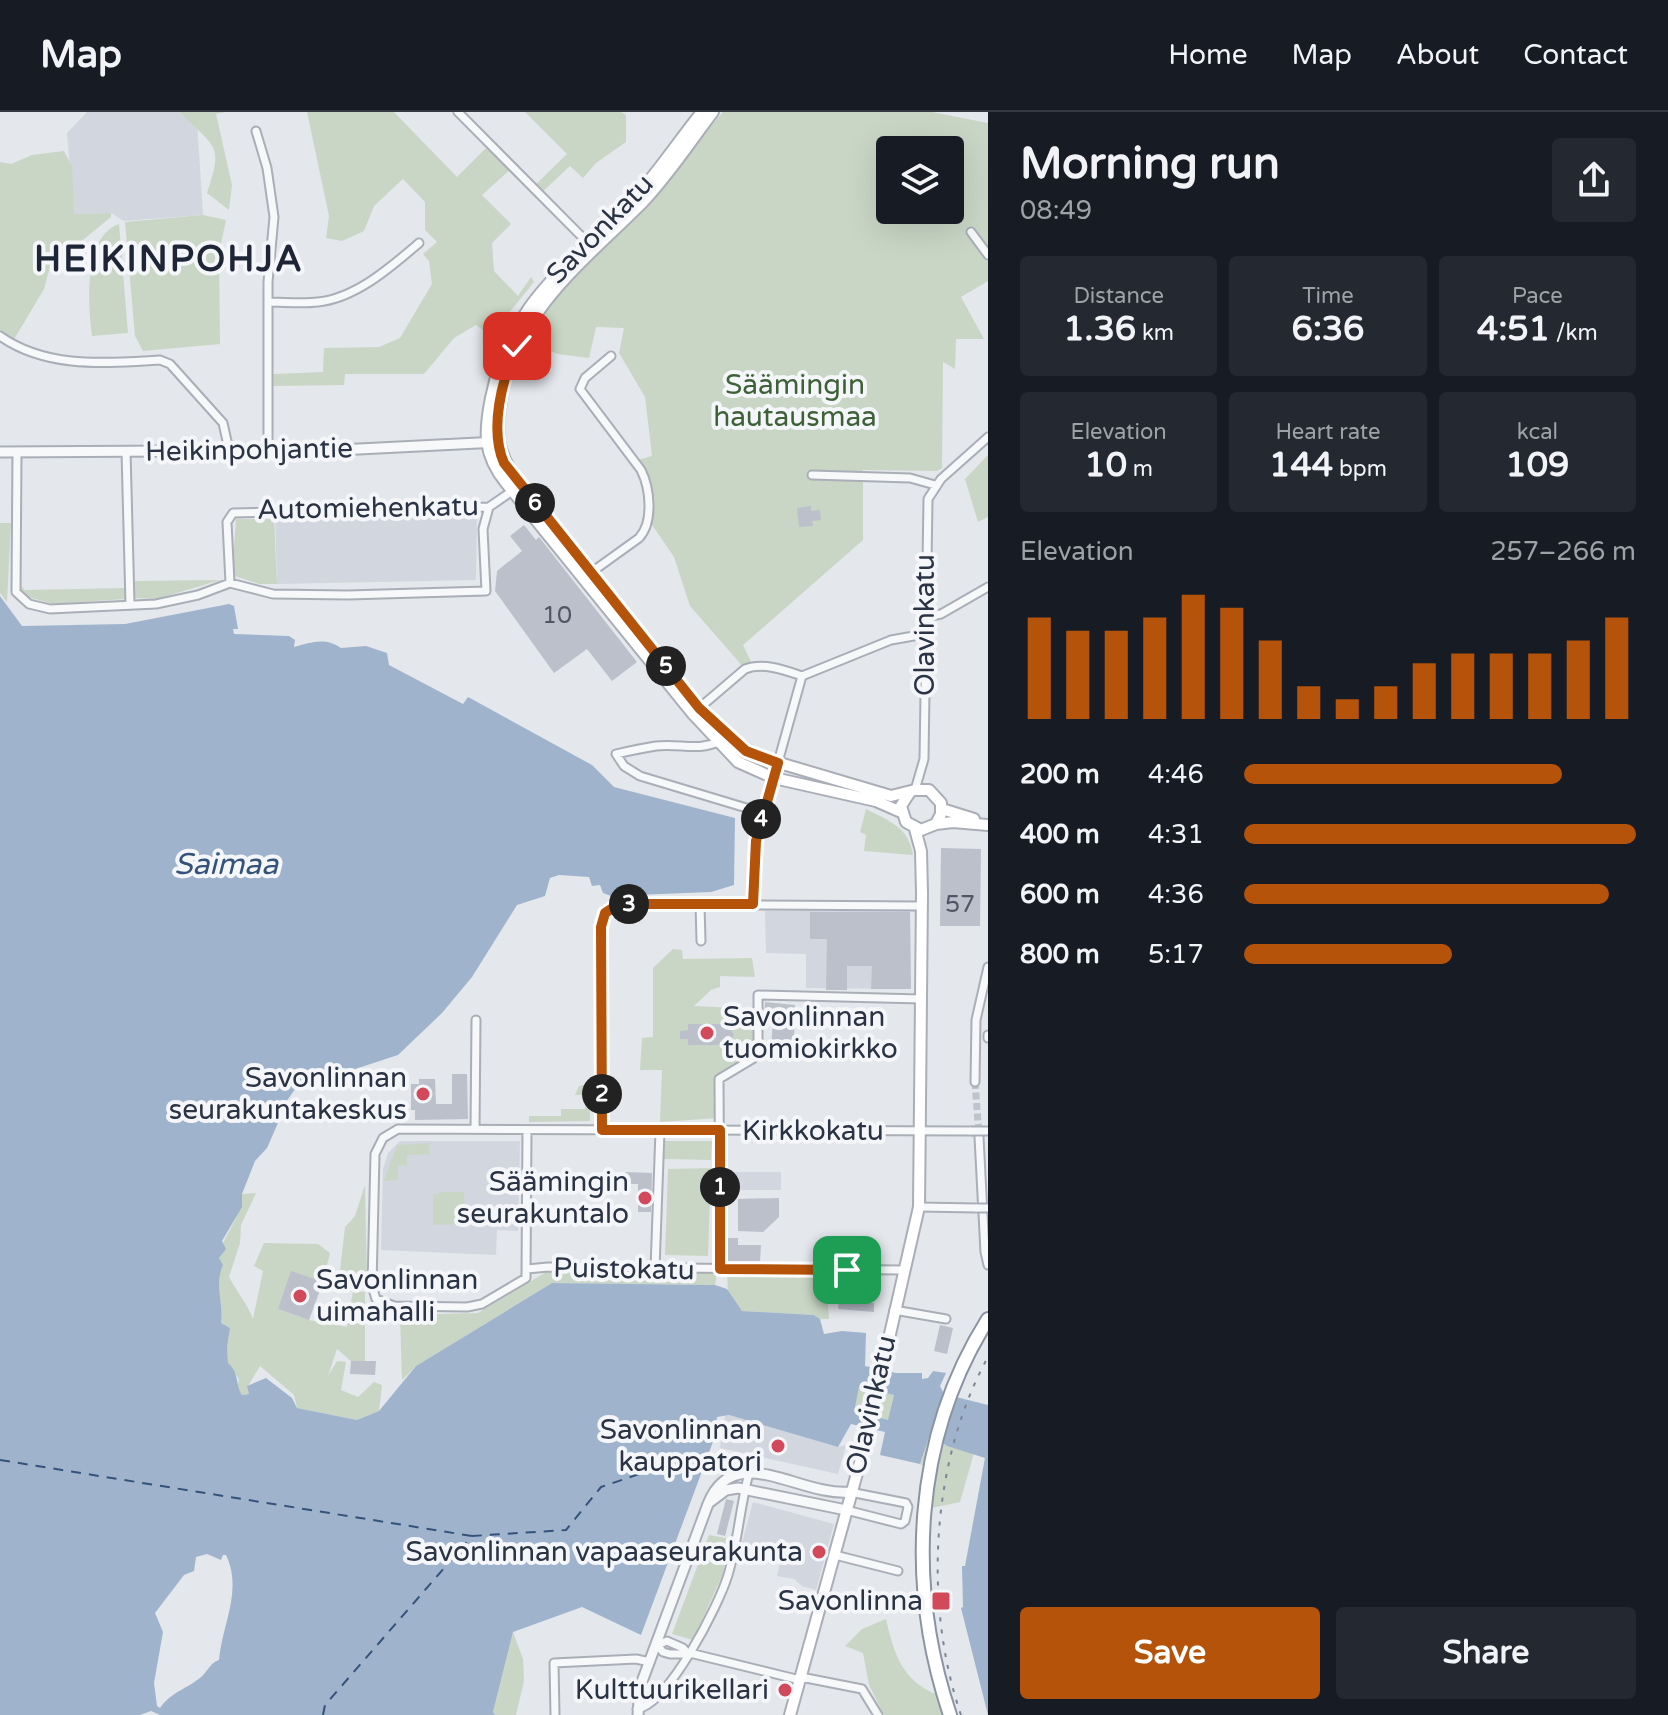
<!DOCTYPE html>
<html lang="en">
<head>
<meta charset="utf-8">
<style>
	:root { --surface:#171b24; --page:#242831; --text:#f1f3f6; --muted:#9ea1a6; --line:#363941; --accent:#b45309 }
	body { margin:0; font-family:"Varela Round",sans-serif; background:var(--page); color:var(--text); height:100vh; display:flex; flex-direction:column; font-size:30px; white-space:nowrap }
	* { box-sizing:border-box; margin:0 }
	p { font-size:26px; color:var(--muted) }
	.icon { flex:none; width:44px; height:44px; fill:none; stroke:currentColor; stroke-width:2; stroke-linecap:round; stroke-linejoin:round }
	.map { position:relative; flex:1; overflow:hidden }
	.panel { display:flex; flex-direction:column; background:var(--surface); width:680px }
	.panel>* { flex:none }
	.buttons { position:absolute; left:876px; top:24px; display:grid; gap:16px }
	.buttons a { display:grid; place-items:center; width:88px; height:88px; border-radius:8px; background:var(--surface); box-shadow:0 8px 32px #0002; font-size:40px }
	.pin { position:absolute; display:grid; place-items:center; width:68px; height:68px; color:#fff; margin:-34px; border-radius:16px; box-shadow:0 4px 12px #0006 }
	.km { position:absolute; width:40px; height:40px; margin:-20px; border-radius:50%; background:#222; color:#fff; font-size:22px; line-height:40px; text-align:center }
	.round { display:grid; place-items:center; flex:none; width:84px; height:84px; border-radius:8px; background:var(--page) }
	.headline { display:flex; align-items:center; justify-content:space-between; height:136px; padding:0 32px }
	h1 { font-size:44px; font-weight:800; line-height:60px }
	.metrics { display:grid; grid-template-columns:repeat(3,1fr); gap:12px; height:136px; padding:8px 32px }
	.metrics div { display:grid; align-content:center; border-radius:8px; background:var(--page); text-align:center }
	.metrics b { font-size:34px; font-weight:800 }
	.metrics small { font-size:22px; font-weight:400 }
	.metrics p { font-size:22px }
	.chart { height:224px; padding:16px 32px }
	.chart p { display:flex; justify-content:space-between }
	.chart svg { width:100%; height:144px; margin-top:8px; stroke:var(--accent); stroke-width:6 }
	.cta { display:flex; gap:16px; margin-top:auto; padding:16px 32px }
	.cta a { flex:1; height:92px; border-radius:8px; background:var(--accent); color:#fff; font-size:32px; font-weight:800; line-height:92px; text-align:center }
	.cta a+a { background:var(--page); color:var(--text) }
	ul { padding:0 32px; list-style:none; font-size:26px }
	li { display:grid; grid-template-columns:128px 96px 1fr; align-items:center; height:60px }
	li i { height:20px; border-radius:10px; background:var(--accent) }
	header { display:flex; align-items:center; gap:48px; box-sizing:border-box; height:112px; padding:0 40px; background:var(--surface); border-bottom:2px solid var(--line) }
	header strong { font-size:38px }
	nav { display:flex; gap:44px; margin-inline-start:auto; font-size:28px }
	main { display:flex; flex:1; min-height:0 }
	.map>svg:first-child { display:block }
	.built { fill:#d2d6de }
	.green { fill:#c9d6c5; fill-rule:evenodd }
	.water { fill:#9fb4cc; fill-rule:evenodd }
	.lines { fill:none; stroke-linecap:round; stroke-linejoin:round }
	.ferry { stroke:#34527a; stroke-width:2; stroke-dasharray:10 8; stroke-linecap:butt }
	.building { fill:#bbc0ca }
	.minor-tunnel { stroke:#bfc3cb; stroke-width:7; stroke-dasharray:7 3.5; stroke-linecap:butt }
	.minor-casing { stroke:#a9aeb7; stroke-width:11 }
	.tertiary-casing { stroke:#a9aeb7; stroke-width:13 }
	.secondary-casing { stroke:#a9aeb7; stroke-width:14 }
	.trunk-casing { stroke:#8b94a3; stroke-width:16 }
	.minor { stroke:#f7f8fa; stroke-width:7 }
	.tertiary { stroke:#f7f8fa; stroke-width:9 }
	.secondary { stroke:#fff; stroke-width:10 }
	.trunk { stroke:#fff; stroke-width:12 }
	.rail { stroke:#7d8696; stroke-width:2; stroke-dasharray:4 8; stroke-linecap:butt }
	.minor-bridge-casing { stroke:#a9aeb7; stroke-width:11; stroke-linecap:butt }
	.minor-bridge { stroke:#f7f8fa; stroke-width:7 }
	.route-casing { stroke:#fff; stroke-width:16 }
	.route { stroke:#b45309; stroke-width:10 }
	.poi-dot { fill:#d1495b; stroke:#f4f6f9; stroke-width:3 }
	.labels { text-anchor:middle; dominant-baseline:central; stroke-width:8; stroke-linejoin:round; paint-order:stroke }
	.number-label { font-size:24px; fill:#4f5766 }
	.street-label { font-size:28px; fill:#2b3445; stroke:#f4f6f9 }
	.park-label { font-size:28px; fill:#3f6138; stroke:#f4f6f9 }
	.poi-label { font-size:28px; fill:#2b3445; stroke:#f4f6f9; text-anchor:end }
	.water-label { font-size:30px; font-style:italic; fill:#34527a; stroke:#f4f6f9 }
	.district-label { font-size:36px; font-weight:bold; letter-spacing:2px; fill:#1d2536; stroke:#f4f6f9 }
</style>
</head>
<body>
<header>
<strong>Map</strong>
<nav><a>Home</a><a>Map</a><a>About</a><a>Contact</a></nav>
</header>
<main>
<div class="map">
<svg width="988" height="1603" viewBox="0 0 988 1603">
	<rect width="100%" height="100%" fill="#e4e7ec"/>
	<path class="built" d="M 87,0 L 185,0 L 197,9 L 203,103 L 124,109 L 111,101 L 74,102 L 67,21 Z
		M 489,395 L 477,402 L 476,468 L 277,472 L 275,399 Z
		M 765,799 L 910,799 L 911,877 L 806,876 L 806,842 L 766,841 Z
		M 400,1029 L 520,1029 L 518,1119 L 497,1118 L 496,1143 L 381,1138 L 383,1057 L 388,1041 Z
		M 729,1060 L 781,1060 L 781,1078 L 729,1078 Z
		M 729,1303 L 838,1335 L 846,1333 L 838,1362 L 720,1336 L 725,1304 Z
		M 753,1390 L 834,1412 L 816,1478 L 802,1474 L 794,1467 L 777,1464 L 782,1441 L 742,1431 Z"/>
	<path class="green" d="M 180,0 L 225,0 L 216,2 L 232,73 L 229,98 L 207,81 C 224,30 215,37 180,0 Z
		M 307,0 L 394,0 L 457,65 L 490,32 L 513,55 L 482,83 L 511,112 L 492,131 L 494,159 L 518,184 L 531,165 L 534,170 L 504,207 L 495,227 L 476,213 L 454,226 L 424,262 L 345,262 L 344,273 L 273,274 L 273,262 L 323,260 L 324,236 L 379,235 L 400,226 L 432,172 L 429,149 L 423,142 L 437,130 L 425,118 L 425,90 L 403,67 L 374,94 L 364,119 L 342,129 L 326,126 L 329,104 Z
		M 525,0 L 621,0 L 626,3 L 626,30 L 596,51 L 583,66 L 570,54 L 540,82 L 533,75 L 567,42 Z
		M 723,0 L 932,0 L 988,11 L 988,169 L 961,185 L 984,227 L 956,227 L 955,257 L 943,250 L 942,356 L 937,359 L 863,358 L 863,428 L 743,533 L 753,554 L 745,557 L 690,494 L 674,445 L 648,407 L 646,369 L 634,349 L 652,344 L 645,285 L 619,241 L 624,216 L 596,215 L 589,246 L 558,242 L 526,229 L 560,177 L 669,63 ZM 890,38 L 950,38 L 950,98 L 890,98 Z
		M 64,39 L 72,54 L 74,102 L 111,101 L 111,105 L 50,155 L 44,177 L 13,229 L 0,220 L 0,50 L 11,52 L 32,43 Z
		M 203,103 L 226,108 L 219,141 L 220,232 L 143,239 L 135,224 L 125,110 Z
		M 119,112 L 128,221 L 92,224 C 88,194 83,124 119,112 Z
		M 988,343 L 988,405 L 978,410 L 965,367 Z
		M 236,407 L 274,407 L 277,472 L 259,472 L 232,463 Z
		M 0,411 L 11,411 L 7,490 L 0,481 Z
		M 220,468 L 157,487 L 134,486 L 134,469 Z
		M 20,473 L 25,478 L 125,476 L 125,487 L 53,492 L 24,484 Z
		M 866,697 C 889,709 909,715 913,743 L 864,739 L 866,723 L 860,720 Z
		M 673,837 L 682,838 L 683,847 L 752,846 L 755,865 L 720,864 L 720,875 L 711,878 L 694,894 L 758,897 L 754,946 L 719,966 L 719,1006 L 660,1010 L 662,958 L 640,958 L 642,926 L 653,925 L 653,856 Z
		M 589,972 L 590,1009 L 529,1010 L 529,1004 L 561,1004 L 561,997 L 585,997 L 586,983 L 575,983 L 579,974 Z
		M 665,1029 L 712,1029 L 711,1048 L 664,1047 Z
		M 430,1031 L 429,1042 L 407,1043 L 407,1053 L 398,1054 L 398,1068 L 384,1069 L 397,1033 Z
		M 711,1056 L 708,1144 L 665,1143 L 668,1057 Z
		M 365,1073 L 367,1171 L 339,1167 L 345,1115 L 355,1104 Z
		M 442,1080 L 464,1080 L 465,1112 L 433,1113 L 433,1083 Z
		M 256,1081 L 241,1113 L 240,1131 L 229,1165 C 237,1180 247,1191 253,1207 L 263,1159 L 254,1154 L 264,1131 L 318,1132 L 330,1141 L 323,1170 L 278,1197 L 309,1208 L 347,1215 L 353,1179 L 365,1180 L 365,1249 L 351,1249 L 337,1237 L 328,1264 L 337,1249 L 346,1250 L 341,1278 L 358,1285 L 374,1270 L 382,1273 L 379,1299 L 357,1308 L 297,1296 L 294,1283 L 260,1254 L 248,1274 L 249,1282 L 242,1283 L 237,1276 L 239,1267 L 228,1251 L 227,1235 L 230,1216 L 221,1211 C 224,1190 214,1174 223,1153 L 218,1146 C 223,1123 242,1105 242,1082 Z
		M 546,1160 L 717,1161 L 715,1173 L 552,1171 L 416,1254 L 402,1268 L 400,1203 L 478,1201 Z
		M 727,1161 L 826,1165 L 829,1207 L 820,1207 L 814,1203 L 742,1199 L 728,1181 Z
		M 859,1275 L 894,1283 L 888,1309 L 853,1300 Z
		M 930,1322 L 947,1334 L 974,1341 L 960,1390 L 927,1397 L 927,1356 L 920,1352 Z
		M 709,1423 L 731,1427 L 722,1464 L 693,1528 L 672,1522 Z
		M 886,1507 C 894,1542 902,1569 938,1583 L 944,1603 L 884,1603 L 869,1573 L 863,1541 L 845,1534 L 862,1517 Z
		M 513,1520 L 523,1547 L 524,1569 L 516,1603 L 495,1603 L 493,1600 Z"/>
	<path class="water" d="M 0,484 L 22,514 L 125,512 L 229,492 L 234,494 L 238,517 L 233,517 L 234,522 L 289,524 L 295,528 L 294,535 C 311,530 326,525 341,536 L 366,534 L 387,541 L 389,553 L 463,592 L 468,585 L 592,653 L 614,675 L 735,706 L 734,773 L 711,780 L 611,784 L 603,781 L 600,773 L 592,774 L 589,765 L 559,763 L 550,766 L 545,784 L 517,793 L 472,865 L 442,901 L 398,943 L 349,959 L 331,957 L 308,963 L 300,970 L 279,1000 L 278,1011 L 267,1036 L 255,1049 L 242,1082 L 242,1095 L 222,1129 L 226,1137 L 219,1146 L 223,1153 C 214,1174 224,1190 221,1211 L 230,1216 L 227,1235 L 228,1251 C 240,1262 235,1272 242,1283 L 249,1282 L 247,1274 L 266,1266 L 292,1286 L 297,1296 L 357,1308 L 379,1299 L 416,1254 L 552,1171 L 715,1173 L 727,1177 L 742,1199 L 814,1203 L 820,1207 L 824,1222 L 842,1219 L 866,1221 L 865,1254 L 896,1261 L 922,1261 L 922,1267 L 928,1266 L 933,1259 L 946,1261 L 940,1274 L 944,1282 L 988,1293 L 988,1603 L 961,1496 L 963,1495 L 962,1454 L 965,1454 L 985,1346 L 947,1334 L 930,1322 L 920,1352 L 880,1343 L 885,1320 L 851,1312 L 838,1335 L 729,1303 L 717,1305 L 714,1327 L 641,1523 L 582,1495 L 513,1520 L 493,1600 L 495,1603 L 160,1603 L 151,1599 L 140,1603 L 0,1603 ZM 859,1275 L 894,1283 L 888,1308 L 854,1300 ZM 207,1442 L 221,1448 L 223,1443 L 226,1443 C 243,1479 222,1512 219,1548 C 210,1551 208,1559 201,1565 C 187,1577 171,1580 160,1596 L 157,1594 L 154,1571 L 163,1520 L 155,1501 L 184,1463 L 194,1459 L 196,1445 Z"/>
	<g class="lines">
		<path class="ferry" d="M 0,1348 L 472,1424
			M 323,1603 L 325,1593 L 472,1424 L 566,1418 L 601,1375 L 654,1357"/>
	</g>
	<path class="building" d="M 811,394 L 811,399 L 820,398 L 821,408 L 812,409 L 813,414 L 799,415 L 797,396 Z
		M 524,413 L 536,428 L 539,425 L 637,550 L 612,569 L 587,537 L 554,561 L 495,479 L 497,459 L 522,439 L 510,424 Z
		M 941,736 L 981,737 L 980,814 L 940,814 Z
		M 810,800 L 910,800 L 911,877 L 871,877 L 872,854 L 847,854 L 847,878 L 826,878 L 827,827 L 810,827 Z
		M 765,890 L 795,893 L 794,931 L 789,931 L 789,943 L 780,943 L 776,941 L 776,935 L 771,935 L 773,909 L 764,908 Z
		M 688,912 L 727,912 L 734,923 L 726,933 L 688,933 L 688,927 L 680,927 L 680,919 L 688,918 Z
		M 452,962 L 467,962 L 468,1007 L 415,1008 L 415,998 L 411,998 L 411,972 L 419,972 L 419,967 L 435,967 L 436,992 L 452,992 Z
		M 625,1060 L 652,1061 L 651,1100 L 638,1100 L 638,1072 L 625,1072 Z
		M 779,1086 L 779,1105 L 763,1120 L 738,1119 L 738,1087 Z
		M 726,1126 L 738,1126 L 738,1133 L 761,1133 L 760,1150 L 726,1150 Z
		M 291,1159 L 323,1170 L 309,1208 L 278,1197 Z
		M 839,1189 L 874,1191 L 874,1200 L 838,1197 Z
		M 940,1213 L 953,1216 L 947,1242 L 934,1239 Z
		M 351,1249 L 376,1249 L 375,1263 L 350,1262 Z
		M 726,1387 L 734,1389 L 725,1424 L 717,1422 Z"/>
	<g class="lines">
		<path class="minor-tunnel" d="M 975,970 L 979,1023"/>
		<defs>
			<path id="minor" d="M 458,0 L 592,135
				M 256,19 L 267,56 L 274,105 L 268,170 L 268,339
				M 971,120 L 988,143
				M 268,190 C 284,190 302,192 318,190 C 356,186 391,155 419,131
				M 0,224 C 47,257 105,251 160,248 L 170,252 L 223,311 L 229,338
				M 126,339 L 130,492
				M 17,341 L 16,480 L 29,492 L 50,497 L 156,492 L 198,483 L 230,471 L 273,482 L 348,483 L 486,479 L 483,417 L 489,395
				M 812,363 L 910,366 L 935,373
				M 589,462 L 639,426 C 654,410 650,376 641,358 L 580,277 L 585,266 L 611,244
				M 230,471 L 227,410 L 233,401 L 489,395 L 515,377
				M 925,505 L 941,502 L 988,475
				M 697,598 L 745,557 C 763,550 784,558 802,564
				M 721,629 C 696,640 681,631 656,634 C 643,636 629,639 616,642 L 624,654 L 640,664 L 763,701
				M 915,678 L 924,647 L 928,387 L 941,367 L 988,325
				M 700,792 L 701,829
				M 753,792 L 756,729 L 802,564 L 891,528 L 925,522
				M 988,923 L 988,926
				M 975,970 L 976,908 L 988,855
				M 475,1017 L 476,908
				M 527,1018 L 526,1166 L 482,1192 L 467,1195 L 394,1194 L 376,1187 L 372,1174 L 375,1042 L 383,1026 L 398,1017 L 971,1019
				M 602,1018 L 601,815 L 608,796 L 619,792 L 922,794
				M 979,1025 L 985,1140 L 988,1153
				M 919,1095 L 977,1096
				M 527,1157 L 548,1155 L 903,1158
				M 655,1157 L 660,1019
				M 720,1157 L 719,967 L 754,946 L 758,938 L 758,883 L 921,887
				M 894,1198 L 946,1207
				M 846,1398 L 901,1412 L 905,1409 L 908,1395 L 906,1391 L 850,1380
				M 835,1443 L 898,1459
				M 688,1542 L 683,1536 L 667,1529 L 657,1533 L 663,1540 L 670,1542 L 694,1542 L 800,1568
				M 801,1565 L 862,1577 L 878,1603
				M 637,1597 C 668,1593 719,1493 728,1463 C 738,1430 740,1394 749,1361
				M 555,1603 L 554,1551 L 636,1547 L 650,1550"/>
			<path id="tertiary" d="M 0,340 L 339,338 L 498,330
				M 710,1390 L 726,1378 L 738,1376 L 846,1398
				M 638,1603 L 640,1575 L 708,1392 C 734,1327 800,1385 850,1380"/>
			<path id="secondary" d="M 702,0 C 680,27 661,56 638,82 C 574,153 512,183 491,286 C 484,321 483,342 506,371 L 693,602 L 738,650 L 774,666 L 876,689 L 901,700
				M 713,0 C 690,30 668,64 642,91 C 585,148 521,195 503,278 C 494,323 496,343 525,379 L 699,596 C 720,617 738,637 766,647 L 891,684 L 915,678 L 929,678 L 941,691 L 941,702 L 936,712 L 921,718 L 906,710 L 901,694 L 910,680
				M 942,697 L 974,707
				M 936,712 L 953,710 L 988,713
				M 790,1603 L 864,1336 L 919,1095 L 922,781 L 921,739 L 915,717"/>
			<path id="trunk" d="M 950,1603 C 906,1472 913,1326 988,1207"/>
		</defs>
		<use href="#minor" class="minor-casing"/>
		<use href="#tertiary" class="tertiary-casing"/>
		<use href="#secondary" class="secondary-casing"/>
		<use href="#trunk" class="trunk-casing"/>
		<use href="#minor" class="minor"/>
		<use href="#tertiary" class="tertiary"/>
		<use href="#secondary" class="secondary"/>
		<use href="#trunk" class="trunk"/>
		<path class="rail" d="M 961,1603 C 923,1492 931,1348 988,1245"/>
		<defs>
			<path id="minor-bridge" d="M 971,1019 L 988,1019
				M 977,1096 L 988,1096"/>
		</defs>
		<use href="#minor-bridge" class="minor-bridge-casing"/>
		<use href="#minor-bridge" class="minor-bridge"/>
	</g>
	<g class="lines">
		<defs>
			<path id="route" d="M 517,234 C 502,267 489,317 504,351 L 699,596 L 746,639 L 778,651 L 756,729 L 753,792 L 619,792 L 605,801 L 601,815 L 602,1018 L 720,1018 L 720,1157 L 847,1158"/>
		</defs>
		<use href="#route" class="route-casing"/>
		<use href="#route" class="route"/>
	</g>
	<g class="poi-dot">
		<circle cx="707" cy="921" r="8"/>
		<circle cx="423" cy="982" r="8"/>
		<circle cx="645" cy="1086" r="8"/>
		<circle cx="300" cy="1184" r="8"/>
		<circle cx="778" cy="1334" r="8"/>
		<circle cx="819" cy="1440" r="8"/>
		<rect x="931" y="1479" width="20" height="20" rx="4"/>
		<circle cx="785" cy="1578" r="8"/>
	</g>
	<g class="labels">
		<g class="number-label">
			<text x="557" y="503">10</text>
			<text x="960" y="792">57</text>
		</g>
		<g class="street-label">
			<text transform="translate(600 117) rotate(-46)">Savonkatu</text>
			<text transform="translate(249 338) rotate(-1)">Heikinpohjantie</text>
			<text transform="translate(368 396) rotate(-1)">Automiehenkatu</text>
			<text transform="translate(925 513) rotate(-90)">Olavinkatu</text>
			<text x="813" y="1019">Kirkkokatu</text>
			<text transform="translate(624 1157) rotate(1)">Puistokatu</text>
			<text transform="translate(871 1293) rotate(-77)">Olavinkatu</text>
		</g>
		<g class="park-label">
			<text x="795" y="273">Säämingin<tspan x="795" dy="32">hautausmaa</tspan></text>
		</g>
		<g class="poi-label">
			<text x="723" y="905" text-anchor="start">Savonlinnan<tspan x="723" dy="32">tuomiokirkko</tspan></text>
			<text x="407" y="966">Savonlinnan<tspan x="407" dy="32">seurakuntakeskus</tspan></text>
			<text x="629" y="1070">Säämingin<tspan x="629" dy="32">seurakuntalo</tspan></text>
			<text x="316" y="1168" text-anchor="start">Savonlinnan<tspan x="316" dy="32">uimahalli</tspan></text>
			<text x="762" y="1318">Savonlinnan<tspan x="762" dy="32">kauppatori</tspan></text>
			<text x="803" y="1440">Savonlinnan vapaaseurakunta</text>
			<text x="923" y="1489">Savonlinna</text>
			<text x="769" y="1578">Kulttuurikellari</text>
		</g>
		<g class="water-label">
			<text x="226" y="752">Saimaa</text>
		</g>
		<g class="district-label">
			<text x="169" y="147">HEIKINPOHJA</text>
		</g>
	</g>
</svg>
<div class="buttons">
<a><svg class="icon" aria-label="layers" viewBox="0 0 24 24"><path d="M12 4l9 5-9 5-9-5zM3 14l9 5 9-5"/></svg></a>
</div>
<div class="pin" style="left:847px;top:1158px;background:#1e9e55"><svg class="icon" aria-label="arrive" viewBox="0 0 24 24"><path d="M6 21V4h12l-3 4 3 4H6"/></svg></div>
<div class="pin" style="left:517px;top:234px;background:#d93025"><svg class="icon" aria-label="check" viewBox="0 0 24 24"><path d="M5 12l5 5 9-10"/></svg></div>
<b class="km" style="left:720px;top:1075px">1</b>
<b class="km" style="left:602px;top:982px">2</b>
<b class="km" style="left:629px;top:792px">3</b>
<b class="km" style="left:761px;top:707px">4</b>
<b class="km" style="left:666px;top:554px">5</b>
<b class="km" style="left:535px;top:391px">6</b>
</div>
<section class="panel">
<div class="headline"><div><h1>Morning run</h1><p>08:49</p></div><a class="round"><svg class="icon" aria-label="share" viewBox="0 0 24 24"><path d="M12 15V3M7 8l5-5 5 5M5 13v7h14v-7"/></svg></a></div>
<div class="metrics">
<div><p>Distance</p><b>1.36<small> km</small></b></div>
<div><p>Time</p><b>6:36</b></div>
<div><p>Pace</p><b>4:51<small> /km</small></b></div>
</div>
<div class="metrics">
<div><p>Elevation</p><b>10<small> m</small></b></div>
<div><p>Heart rate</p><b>144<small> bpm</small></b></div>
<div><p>kcal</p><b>109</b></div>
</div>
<div class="chart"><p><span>Elevation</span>257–266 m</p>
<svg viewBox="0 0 160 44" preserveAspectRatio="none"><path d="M5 44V13M15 44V17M25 44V17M35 44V13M45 44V6M55 44V10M65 44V20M75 44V34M85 44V38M95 44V34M105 44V27M115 44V24M125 44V24M135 44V24M145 44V20M155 44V13"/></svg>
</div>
<ul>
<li><b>200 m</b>4:46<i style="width:81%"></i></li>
<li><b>400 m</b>4:31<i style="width:100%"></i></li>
<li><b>600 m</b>4:36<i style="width:93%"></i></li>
<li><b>800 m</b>5:17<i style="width:53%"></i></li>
</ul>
<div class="cta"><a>Save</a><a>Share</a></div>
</section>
</main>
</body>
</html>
